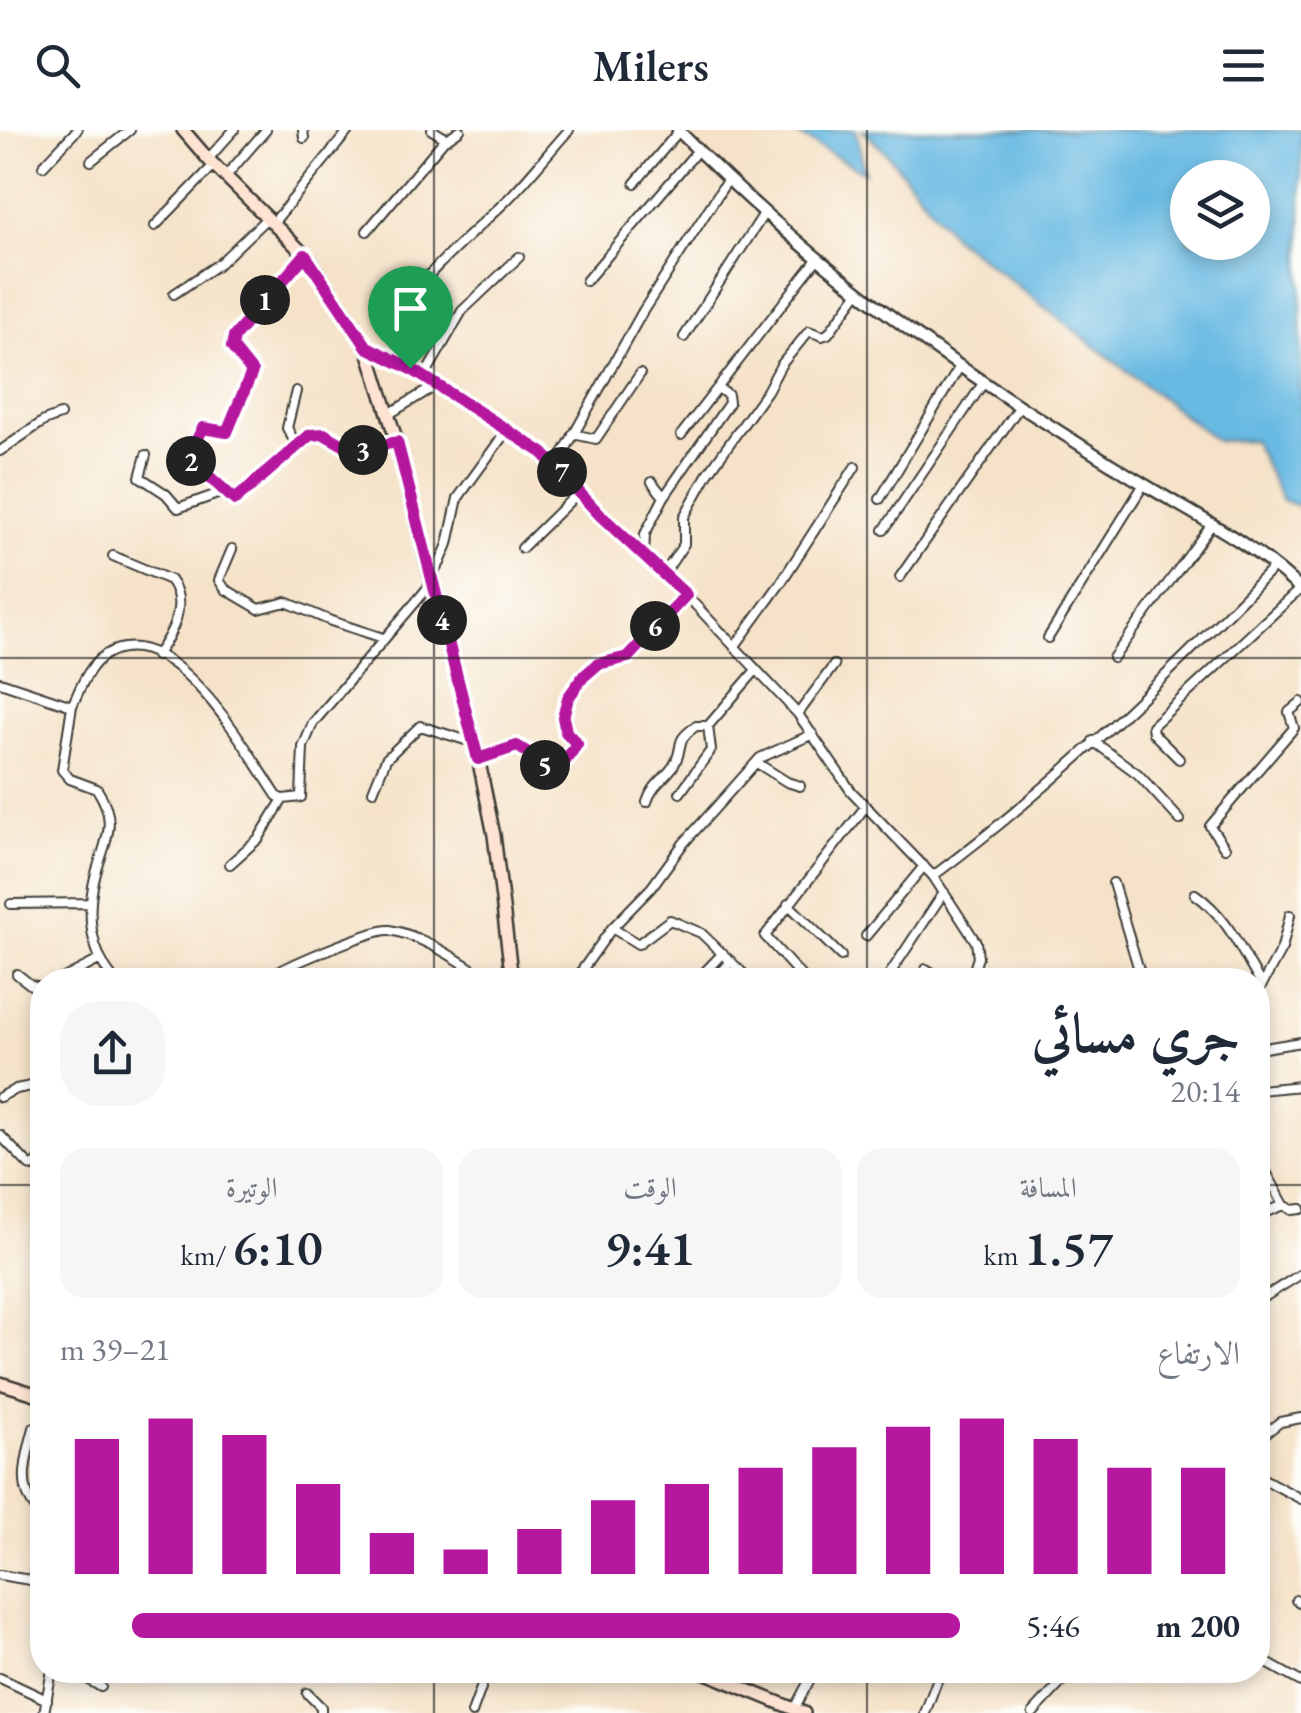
<!DOCTYPE html>
<html lang="ar">
<head>
<meta charset="utf-8">
<style>
	:root { --surface:#fff; --page:#f6f6f7; --text:#1f2937; --muted:#747a83; --accent:#b5179e }
	body { margin:0; font-family:"EB Garamond",Amiri,serif; background:var(--page); color:var(--text); direction:rtl; height:100vh; display:flex; flex-direction:column; font-size:38px; white-space:nowrap }
	* { box-sizing:border-box; margin:0 }
	p { font-size:32px; color:var(--muted) }
	.icon { flex:none; width:55px; height:55px; fill:none; stroke:currentColor; stroke-width:2; stroke-linecap:round; stroke-linejoin:round }
	.map { position:relative; flex:1; overflow:hidden; direction:ltr }
	.panel { position:absolute; left:30px; top:838px; width:1240px; height:715px; display:flex; flex-direction:column; background:var(--surface); border-radius:40px; box-shadow:0 5px 15px #0003; direction:rtl }
	.panel>* { flex:none }
	.buttons { position:absolute; left:1170px; top:30px; display:grid; gap:20px }
	.buttons a { display:grid; place-items:center; width:100px; height:100px; border-radius:50%; background:var(--surface); box-shadow:0 5px 15px #0003; font-size:50px }
	.pin { position:absolute; display:grid; place-items:center; width:85px; height:85px; color:#fff; margin:-102px -42px; border-radius:50% 50% 50% 0; rotate:-45deg; box-shadow:0 0 10px #0007 }
	.pin .icon { rotate:45deg }
	.km { position:absolute; width:50px; height:50px; margin:-25px; border-radius:50%; background:#222; color:#fff; font-size:28px; line-height:50px; text-align:center }
	.round { display:grid; place-items:center; flex:none; width:105px; height:105px; border-radius:40px; background:var(--page) }
	.summary { display:flex; align-items:center; justify-content:space-between; height:170px; padding:0 30px }
	h1 { font-size:55px; font-weight:600; line-height:75px }
	.figures { display:grid; grid-template-columns:repeat(3,1fr); gap:15px; height:170px; padding:10px 30px }
	.figures div { display:grid; align-content:center; border-radius:25px; background:var(--page); text-align:center }
	.figures b { font-size:50px; font-weight:600 }
	.figures small { font-size:28px; font-weight:400 }
	.figures p { font-size:28px }
	.chart { height:280px; padding:20px 30px }
	.chart p { display:flex; justify-content:space-between }
	.chart svg { width:100%; height:180px; margin-top:10px; stroke:var(--accent); stroke-width:6 }
	ul { padding:0 30px; list-style:none; font-size:32px }
	li { display:grid; grid-template-columns:160px 120px 1fr; align-items:center; height:75px }
	li i { height:25px; border-radius:12px; background:var(--accent) }
	header { display:flex; justify-content:space-between; align-items:center; height:130px; padding:0 30px; background:var(--surface); font-size:45px; font-weight:600 }
	.map>svg:first-child { display:block }
	.water { fill:#67bae3; stroke:#426b80; stroke-width:2.5; fill-rule:evenodd }
	.lines { fill:none; stroke-linecap:round; stroke-linejoin:round }
	.minor-casing { stroke:#3d3a36; stroke-width:12 }
	.tertiary-casing { stroke:#3d3a36; stroke-width:15 }
	.secondary-casing { stroke:#3d3a36; stroke-width:16 }
	.minor { stroke:#fff; stroke-width:8 }
	.tertiary { stroke:#fff; stroke-width:10 }
	.secondary { stroke:#fee3d2; stroke-width:11 }
	.route-casing { stroke:#fff; stroke-width:20 }
	.route { stroke:#b5179e; stroke-width:12 }
	.grid { fill:none; stroke:#1c1c1c; stroke-width:2.5; stroke-opacity:0.55 }
</style>
</head>
<body>
<header><svg class="icon" aria-label="menu" viewBox="0 0 24 24"><path d="M4 6h16M4 12h16M4 18h16"/></svg>Milers<svg class="icon" aria-label="search" viewBox="0 0 24 24"><circle cx="10" cy="10" r="6"/><path d="M15 15l6 6"/></svg></header>
<div class="map">
<svg width="1301" height="1583" viewBox="0 0 1301 1583">
	<rect width="100%" height="100%" fill="#fdfcf7"/>
	<filter id="ink" filterUnits="userSpaceOnUse"><feTurbulence type="fractalNoise" baseFrequency=".01" numOctaves="2"/><feDisplacementMap in="SourceGraphic" scale="20" xChannelSelector="R" yChannelSelector="G"/><feConvolveMatrix kernelMatrix="1 2 1 2 8 2 1 2 1" color-interpolation-filters="sRGB"/></filter>
	<filter id="wash" filterUnits="userSpaceOnUse"><feTurbulence type="fractalNoise" baseFrequency=".0048" numOctaves="4" result="noise"/><feDisplacementMap in="SourceGraphic" scale="40" xChannelSelector="R" yChannelSelector="G"/><feGaussianBlur stdDeviation="2.25" result="paint"/><feColorMatrix in="noise" values="0 0 0 0 0 0 0 0 0 0 0 0 0 0 0 0 0 1.4 0 .05"/><feComposite in="paint" operator="in"/></filter>
	<g filter="url(#wash)">
		<rect width="100%" height="100%" fill="#f5e2c8"/>
		<path class="water" d="M 790,0 L 856,0 L 865,43 Z
			M 862,0 L 1301,0 L 1301,377 L 1282,370 L 1253,310 L 1217,311 L 953,106 L 885,21 ZM 1188,48 L 1252,48 L 1252,112 L 1188,112 Z"/>
	</g>
	<g filter="url(#ink)">
		<g class="lines">
			<defs>
				<path id="minor" d="M 303,0 L 304,8
					M 432,0 L 447,9 L 460,0
					M 208,29 L 234,0
					M 91,31 L 130,0
					M 43,36 L 77,0
					M 225,47 L 266,0
					M 635,53 L 679,1
					M 274,92 L 349,0
					M 155,96 L 214,35
					M 367,101 L 445,9
					M 305,125 L 234,207 L 232,217 L 251,240 L 246,262 L 227,302 L 204,298 L 192,319 L 191,330 L 235,371 L 310,305 L 324,304 L 353,321 L 397,312
					M 586,151 L 698,20
					M 174,164 L 220,133 L 268,87
					M 684,207 L 765,82
					M 367,217 L 410,238 L 543,323 L 599,384 L 686,465 L 798,584 L 851,661 L 933,746 L 976,812 L 978,827 L 971,850
					M 410,238 C 415,218 399,196 406,177 C 416,150 484,93 507,70 C 529,48 548,23 569,0
					M 424,247 L 462,181 L 519,127
					M 296,261 L 287,298 L 296,314
					M 389,284 L 437,255
					M 573,304 L 596,309 L 640,244
					M 681,305 L 818,128
					M 0,321 L 44,291 L 60,285
					M 146,325 L 140,347 L 166,364 L 178,378 L 223,362
					M 556,336 L 643,181 L 728,49
					M 664,367 L 729,273 L 728,265 L 718,258
					M 880,369 L 960,236
					M 884,400 L 984,252
					M 522,418 L 579,362
					M 232,419 L 219,450 L 225,459 L 259,479 L 286,472 L 331,491 L 383,508
					M 113,426 L 170,450 C 189,474 172,504 156,526
					M 644,426 L 645,404 L 664,367 L 652,352
					M 664,444 L 684,414 L 684,387 L 707,345 L 767,261 L 781,235 L 809,201 L 822,206 L 828,204 L 858,163
					M 430,447 L 440,433 L 448,414 L 458,368 L 508,299
					M 900,447 L 1020,276
					M 1048,508 L 1144,354
					M 735,516 L 780,454 L 855,337
					M 1113,528 L 1212,394
					M 0,552 L 72,576 C 80,559 88,536 105,525 C 172,484 248,623 277,666 L 283,669 L 301,667 L 303,617 L 313,593 L 431,454
					M 72,576 L 62,640 L 70,649 L 97,659 C 120,694 104,712 95,747 C 86,784 90,821 114,850
					M 798,584 L 834,535
					M 1093,611 L 1138,644 L 1180,690
					M 478,629 L 512,615 L 552,640 L 561,639 L 577,614 L 566,602 L 563,587 L 569,568 L 583,547 L 598,534 L 628,527 L 686,465
					M 1179,629 L 1153,603 L 1152,596 L 1300,459
					M 757,633 L 787,652 L 800,656
					M 373,661 L 386,629 L 420,596 L 475,613
					M 680,663 L 711,620 L 708,596
					M 647,672 C 653,652 670,646 676,631 C 684,613 674,612 696,596 L 708,596 L 756,540
					M 1225,718 L 1210,696 L 1294,598 L 1289,582 L 1301,572
					M 230,734 L 259,708 L 283,669
					M 933,746 C 1056,655 1167,546 1274,437
					M 1113,753 L 1142,850
					M 1195,764 C 1230,789 1239,819 1262,855
					M 11,774 L 91,773
					M 788,774 L 841,826
					M 612,798 L 638,814 L 670,790 L 701,803 L 750,850
					M 866,806 L 924,736
					M 926,839 L 945,850
					M 17,844 L 31,855 L 42,857
					M 802,847 L 765,806 L 866,676
					M 887,848 L 944,762
					M 60,850 L 99,830
					M 265,850 C 280,838 375,798 390,800 C 424,806 461,832 489,850
					M 575,850 L 612,798 L 651,758 L 683,714 L 760,628 L 813,604
					M 697,850 L 723,823
					M 715,850 L 731,831
					M 1258,862 L 1282,818 L 1290,785
					M 1258,898 L 1261,899
					M 1258,919 L 1301,912
					M 1258,960 L 1301,956
					M 0,967 L 16,959 L 42,954
					M 0,1005 L 29,1035 L 34,1036 L 42,1027
					M 1258,1027 L 1284,1075
					M 1258,1081 L 1267,1082 L 1284,1075 L 1292,1080 L 1301,1079
					M 1258,1171 L 1301,1144
					M 34,1298 C 26,1329 15,1362 42,1385
					M 1258,1309 L 1280,1292 L 1301,1288
					M 1258,1346 L 1301,1369
					M 0,1445 L 42,1452
					M 1296,1470 L 1301,1473
					M 1258,1528 L 1301,1552
					M 73,1540 L 101,1557
					M 0,1548 L 47,1570
					M 307,1563 L 321,1577 L 321,1583
					M 794,1579 L 815,1540
					M 44,1583 L 52,1540
					M 472,1583 L 481,1558
					M 925,1583 L 941,1540
					M 1033,1583 L 1073,1540"/>
				<path id="tertiary" d="M 678,0 C 781,105 897,197 1021,277 C 1066,306 1111,335 1157,362 C 1206,391 1260,419 1301,460"/>
				<path id="secondary" d="M 183,0 L 208,29 L 310,130 L 367,217 L 397,312 L 430,447 L 475,613 L 494,705 L 512,850
					M 0,1253 L 42,1266
					M 699,1540 L 804,1583"/>
			</defs>
			<use href="#minor" class="minor-casing"/>
			<use href="#tertiary" class="tertiary-casing"/>
			<use href="#secondary" class="secondary-casing"/>
			<use href="#minor" class="minor"/>
			<use href="#tertiary" class="tertiary"/>
			<use href="#secondary" class="secondary"/>
		</g>
	</g>
	<g class="lines" filter="url(#ink)">
		<defs>
			<path id="route" d="M 305,125 L 367,217 L 410,238 L 543,323 L 599,384 L 686,465 L 628,527 L 598,534 L 583,547 L 568,568 L 563,587 L 566,602 L 577,614 L 558,641 L 517,616 L 478,629 L 397,312 L 354,321 L 324,304 L 310,305 L 235,370 L 191,330 L 192,319 L 203,298 L 227,302 L 252,242 L 232,217 L 234,207 Z"/>
		</defs>
		<use href="#route" class="route-casing"/>
		<use href="#route" class="route"/>
	</g>
	<path class="grid" d="M 434,0 L 434,850M 867,0 L 867,850M 0,528 L 1301,528M 0,1055 L 42,1055M 1258,1055 L 1301,1055M 434,1540 L 434,1583M 867,1540 L 867,1583"/>
</svg>
<div class="buttons">
<a><svg class="icon" aria-label="layers" viewBox="0 0 24 24"><path d="M12 4l9 5-9 5-9-5zM3 14l9 5 9-5"/></svg></a>
</div>
<div class="pin" style="left:410px;top:238px;background:#1e9e55"><svg class="icon" aria-label="arrive" viewBox="0 0 24 24"><path d="M6 21V4h12l-3 4 3 4H6"/></svg></div>
<b class="km" style="left:265px;top:170px">1</b>
<b class="km" style="left:191px;top:331px">2</b>
<b class="km" style="left:363px;top:320px">3</b>
<b class="km" style="left:442px;top:490px">4</b>
<b class="km" style="left:545px;top:635px">5</b>
<b class="km" style="left:655px;top:496px">6</b>
<b class="km" style="left:562px;top:342px">7</b>
<section class="panel">
<div class="summary"><div><h1>جري مسائي</h1><p>20:14</p></div><a class="round"><svg class="icon" aria-label="share" viewBox="0 0 24 24"><path d="M12 15V3M7 8l5-5 5 5M5 13v7h14v-7"/></svg></a></div>
<div class="figures">
<div><p>المسافة</p><b>1.57<small> km</small></b></div>
<div><p>الوقت</p><b>9:41</b></div>
<div><p>الوتيرة</p><b>6:10<small> /km</small></b></div>
</div>
<div class="chart"><p><span>الارتفاع</span>21–39 m</p>
<svg viewBox="0 0 160 44" preserveAspectRatio="none"><path d="M5 44V11M15 44V6M25 44V10M35 44V22M45 44V34M55 44V38M65 44V33M75 44V26M85 44V22M95 44V18M105 44V13M115 44V8M125 44V6M135 44V11M145 44V18M155 44V18"/></svg>
</div>
<ul>
<li><b>200 m</b>5:46<i style="width:92%"></i></li>
</ul>
</section>
</div>
</body>
</html>
